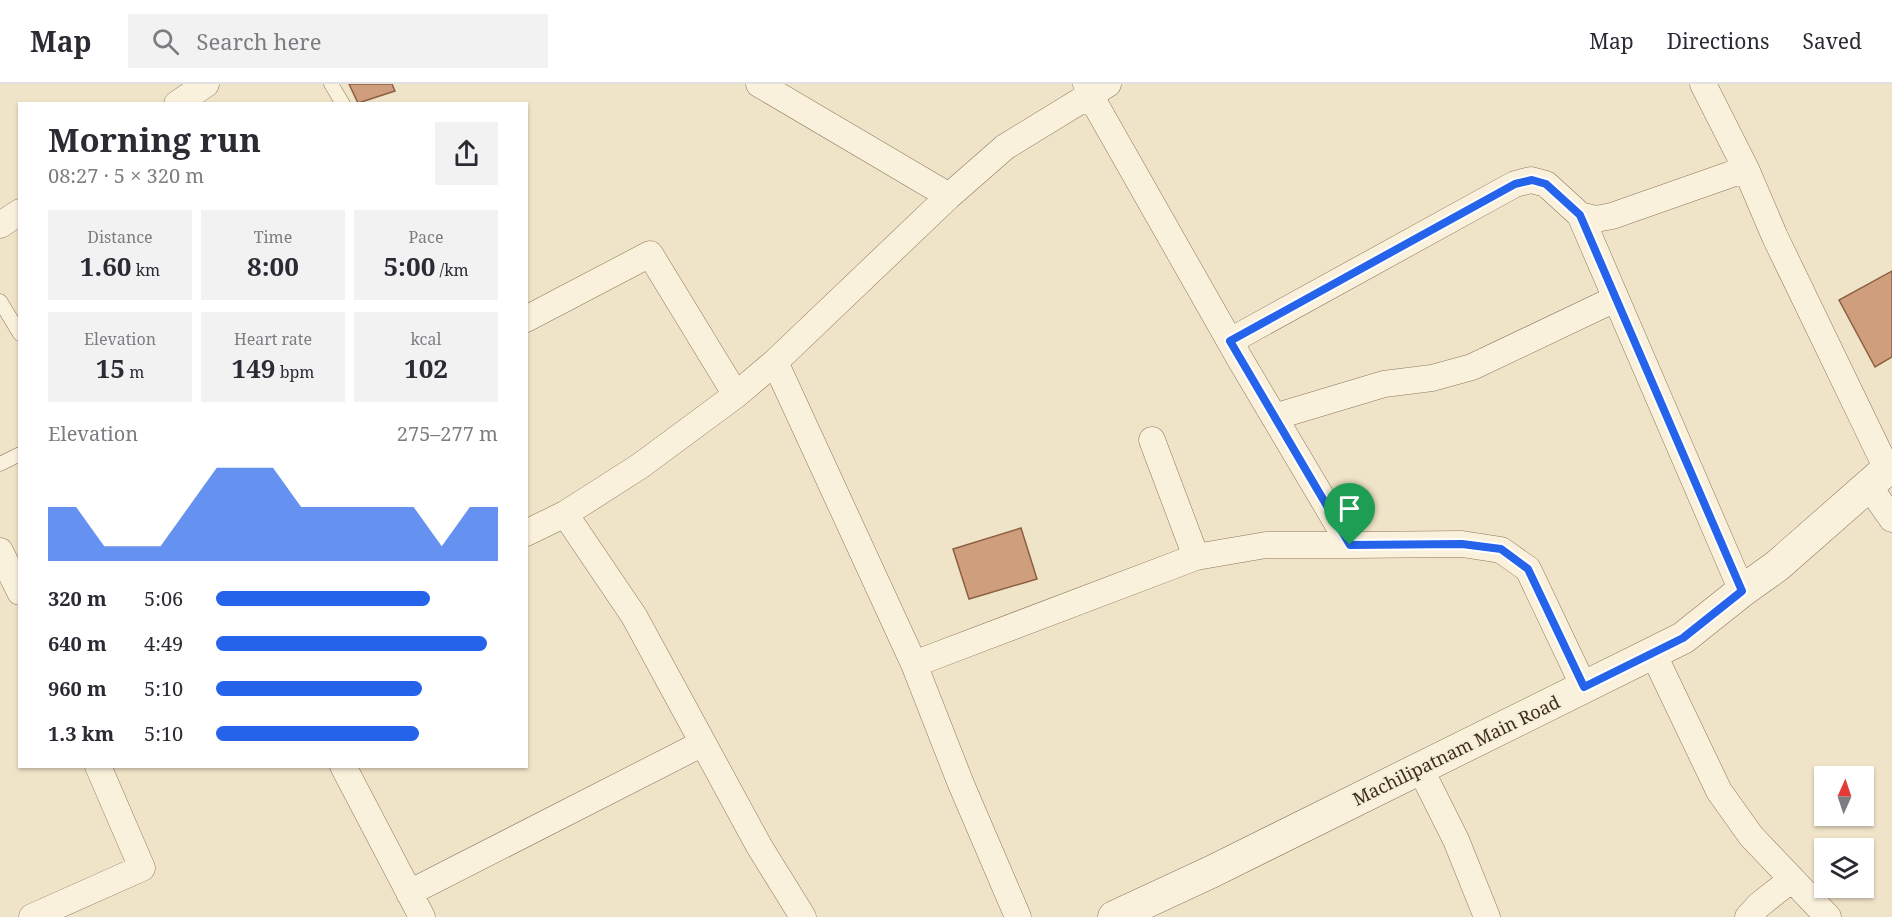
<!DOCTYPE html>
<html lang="en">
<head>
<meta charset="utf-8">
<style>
	:root { --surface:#fff; --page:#f2f2f3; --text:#2b2b33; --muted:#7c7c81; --line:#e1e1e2; --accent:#2563eb }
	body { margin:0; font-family:"Noto Serif",serif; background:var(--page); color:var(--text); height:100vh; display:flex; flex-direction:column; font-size:22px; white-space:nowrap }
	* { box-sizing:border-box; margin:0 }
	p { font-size:20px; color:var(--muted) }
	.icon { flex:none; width:33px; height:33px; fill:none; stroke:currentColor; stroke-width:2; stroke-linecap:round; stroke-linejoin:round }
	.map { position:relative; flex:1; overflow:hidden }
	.panel { position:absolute; left:18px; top:18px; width:510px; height:666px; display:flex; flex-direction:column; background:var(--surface); border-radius:0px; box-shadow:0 2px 4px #0004 }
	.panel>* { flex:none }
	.needle { width:39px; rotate:3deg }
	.fabs { position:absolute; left:1814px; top:682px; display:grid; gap:12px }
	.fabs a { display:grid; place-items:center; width:60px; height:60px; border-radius:0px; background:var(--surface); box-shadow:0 2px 4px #0004; font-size:30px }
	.pin { position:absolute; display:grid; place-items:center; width:51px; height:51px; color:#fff; margin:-62px -26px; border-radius:50% 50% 50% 0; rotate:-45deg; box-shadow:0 0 6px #0007 }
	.pin .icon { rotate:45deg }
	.round { display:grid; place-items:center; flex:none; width:63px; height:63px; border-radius:0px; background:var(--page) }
	.headline { display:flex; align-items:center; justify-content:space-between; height:102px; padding:0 30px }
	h1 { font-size:33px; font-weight:700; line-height:45px }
	.figures { display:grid; grid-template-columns:repeat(3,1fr); gap:9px; height:102px; padding:6px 30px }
	.figures div { display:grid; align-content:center; border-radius:0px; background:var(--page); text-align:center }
	.figures b { font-size:26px; font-weight:700 }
	.figures small { font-size:16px; font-weight:400 }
	.figures p { font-size:16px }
	.chart { height:168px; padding:12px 30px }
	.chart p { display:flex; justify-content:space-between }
	.chart svg { width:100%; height:108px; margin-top:6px; fill:var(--accent); opacity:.7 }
	ul { padding:0 30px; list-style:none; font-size:20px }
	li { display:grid; grid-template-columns:96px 72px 1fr; align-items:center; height:45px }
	li i { height:15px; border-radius:8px; background:var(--accent) }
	header { display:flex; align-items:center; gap:36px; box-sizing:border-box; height:84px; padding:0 30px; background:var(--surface); border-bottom:2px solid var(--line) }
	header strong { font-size:28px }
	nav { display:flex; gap:33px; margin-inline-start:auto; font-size:21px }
	.search { width:420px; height:54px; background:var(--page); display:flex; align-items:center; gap:15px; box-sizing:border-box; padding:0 21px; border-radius:0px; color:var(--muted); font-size:22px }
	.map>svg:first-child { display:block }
	.building { fill:#cf9f7d; stroke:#8d5f41; stroke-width:1.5 }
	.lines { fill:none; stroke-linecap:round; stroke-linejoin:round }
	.service-casing { stroke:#8d765c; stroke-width:15 }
	.minor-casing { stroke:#8d765c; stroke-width:27 }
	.tertiary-casing { stroke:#8d765c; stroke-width:33 }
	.service { stroke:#faf1dc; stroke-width:14 }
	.minor { stroke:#faf1dc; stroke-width:26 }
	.tertiary { stroke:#faf1dc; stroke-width:32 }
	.route-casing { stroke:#fff; stroke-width:12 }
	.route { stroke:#2563eb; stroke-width:8 }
	.labels { text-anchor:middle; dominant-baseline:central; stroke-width:4.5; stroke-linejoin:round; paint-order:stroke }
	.street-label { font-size:18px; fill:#3d2e20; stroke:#f7eed8 }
</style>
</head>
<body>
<header>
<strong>Map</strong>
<div class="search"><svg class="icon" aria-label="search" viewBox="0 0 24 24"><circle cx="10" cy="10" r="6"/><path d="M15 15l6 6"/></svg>Search here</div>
<nav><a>Map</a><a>Directions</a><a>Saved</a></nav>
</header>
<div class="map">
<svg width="1892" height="833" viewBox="0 0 1892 833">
	<rect width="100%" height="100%" fill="#f0e4c8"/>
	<path class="building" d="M 349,0 L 392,0 L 395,7 L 358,19 Z
		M 1892,187 L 1892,273 L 1875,283 L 1839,216 Z
		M 1021,444 L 1037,495 L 969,515 L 953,465 Z"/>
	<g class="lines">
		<defs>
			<path id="service" d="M 331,0 L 343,20
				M 0,217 L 20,250
				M 0,380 L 20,370"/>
			<path id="minor" d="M 759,0 L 949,112
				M 1108,0 L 1090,11 L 1241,277 L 1350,461 L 1462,460 L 1501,466 L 1528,485 L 1584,603
				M 1703,0 L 1746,85 L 1775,153 L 1887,385
				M 177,20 L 206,0
				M 1580,131 L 1742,507
				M 0,141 L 20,128
				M 526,235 L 650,170 L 736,311
				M 1230,257 L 1515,100 L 1531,96 L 1546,100 L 1580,131 L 1596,135 L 1612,132 L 1746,85
				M 775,278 L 914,580 L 961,700 L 1018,833
				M 1274,333 L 1384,300 L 1432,294 L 1472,283 L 1615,215
				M 1152,356 L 1196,473
				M 1868,401 L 1892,435
				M 565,430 L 634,532 L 759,762 L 803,833
				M 526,449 L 565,430 L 640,382 L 736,311 L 775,278 L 949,112 L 1005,63 L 1090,11 L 1086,0
				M 0,467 L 20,508
				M 1653,569 L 1719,707 L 1751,752 L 1828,833
				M 914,580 L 1196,473 L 1266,461 L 1350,461
				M 343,682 L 422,833
				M 1420,684 L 1456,756 L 1487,833
				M 409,809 L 703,659
				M 32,833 L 142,784 L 98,682
				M 1748,833 L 1759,821 L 1792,795"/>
			<path id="tertiary" d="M 1114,833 L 1211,788 L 1683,554 L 1742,507 L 1777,482 L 1892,381"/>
		</defs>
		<use href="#service" class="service-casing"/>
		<use href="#minor" class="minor-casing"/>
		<use href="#tertiary" class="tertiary-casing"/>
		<use href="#service" class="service"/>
		<use href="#minor" class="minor"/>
		<use href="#tertiary" class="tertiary"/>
	</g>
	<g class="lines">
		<defs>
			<path id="route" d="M 1532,96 L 1546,100 L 1580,131 L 1742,507 L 1683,554 L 1584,603 L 1528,485 L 1501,465 L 1462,460 L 1350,461 L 1230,257 L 1515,100 Z"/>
		</defs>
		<use href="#route" class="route-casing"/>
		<use href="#route" class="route"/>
	</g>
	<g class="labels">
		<g class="street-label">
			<text transform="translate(1456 666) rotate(-26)">Machilipatnam Main Road</text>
		</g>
	</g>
</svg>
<div class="fabs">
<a><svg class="needle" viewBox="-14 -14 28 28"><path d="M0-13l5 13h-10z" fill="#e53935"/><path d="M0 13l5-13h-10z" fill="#7c7c81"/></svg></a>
<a><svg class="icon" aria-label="layers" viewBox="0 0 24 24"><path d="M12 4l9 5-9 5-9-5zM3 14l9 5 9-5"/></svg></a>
</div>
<div class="pin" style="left:1350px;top:461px;background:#1e9e55"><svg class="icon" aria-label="arrive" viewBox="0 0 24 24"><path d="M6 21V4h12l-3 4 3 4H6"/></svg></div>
<section class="panel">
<div class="headline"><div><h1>Morning run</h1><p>08:27 · 5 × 320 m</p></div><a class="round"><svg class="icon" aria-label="share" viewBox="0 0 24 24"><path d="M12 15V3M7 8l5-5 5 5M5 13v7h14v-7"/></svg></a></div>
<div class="figures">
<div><p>Distance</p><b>1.60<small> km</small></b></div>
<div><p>Time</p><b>8:00</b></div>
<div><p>Pace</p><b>5:00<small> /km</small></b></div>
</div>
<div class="figures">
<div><p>Elevation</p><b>15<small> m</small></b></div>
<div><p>Heart rate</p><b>149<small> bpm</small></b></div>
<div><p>kcal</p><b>102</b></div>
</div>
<div class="chart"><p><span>Elevation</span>275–277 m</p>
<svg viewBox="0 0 160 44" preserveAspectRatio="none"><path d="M0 44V22L10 22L20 38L30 38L40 38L50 22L60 6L70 6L80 6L90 22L100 22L110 22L120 22L130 22L140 38L150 22L160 22V44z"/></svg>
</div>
<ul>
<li><b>320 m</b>5:06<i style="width:76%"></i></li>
<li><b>640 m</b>4:49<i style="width:96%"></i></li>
<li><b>960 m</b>5:10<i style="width:73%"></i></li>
<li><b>1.3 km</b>5:10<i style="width:72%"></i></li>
</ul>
</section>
</div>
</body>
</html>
